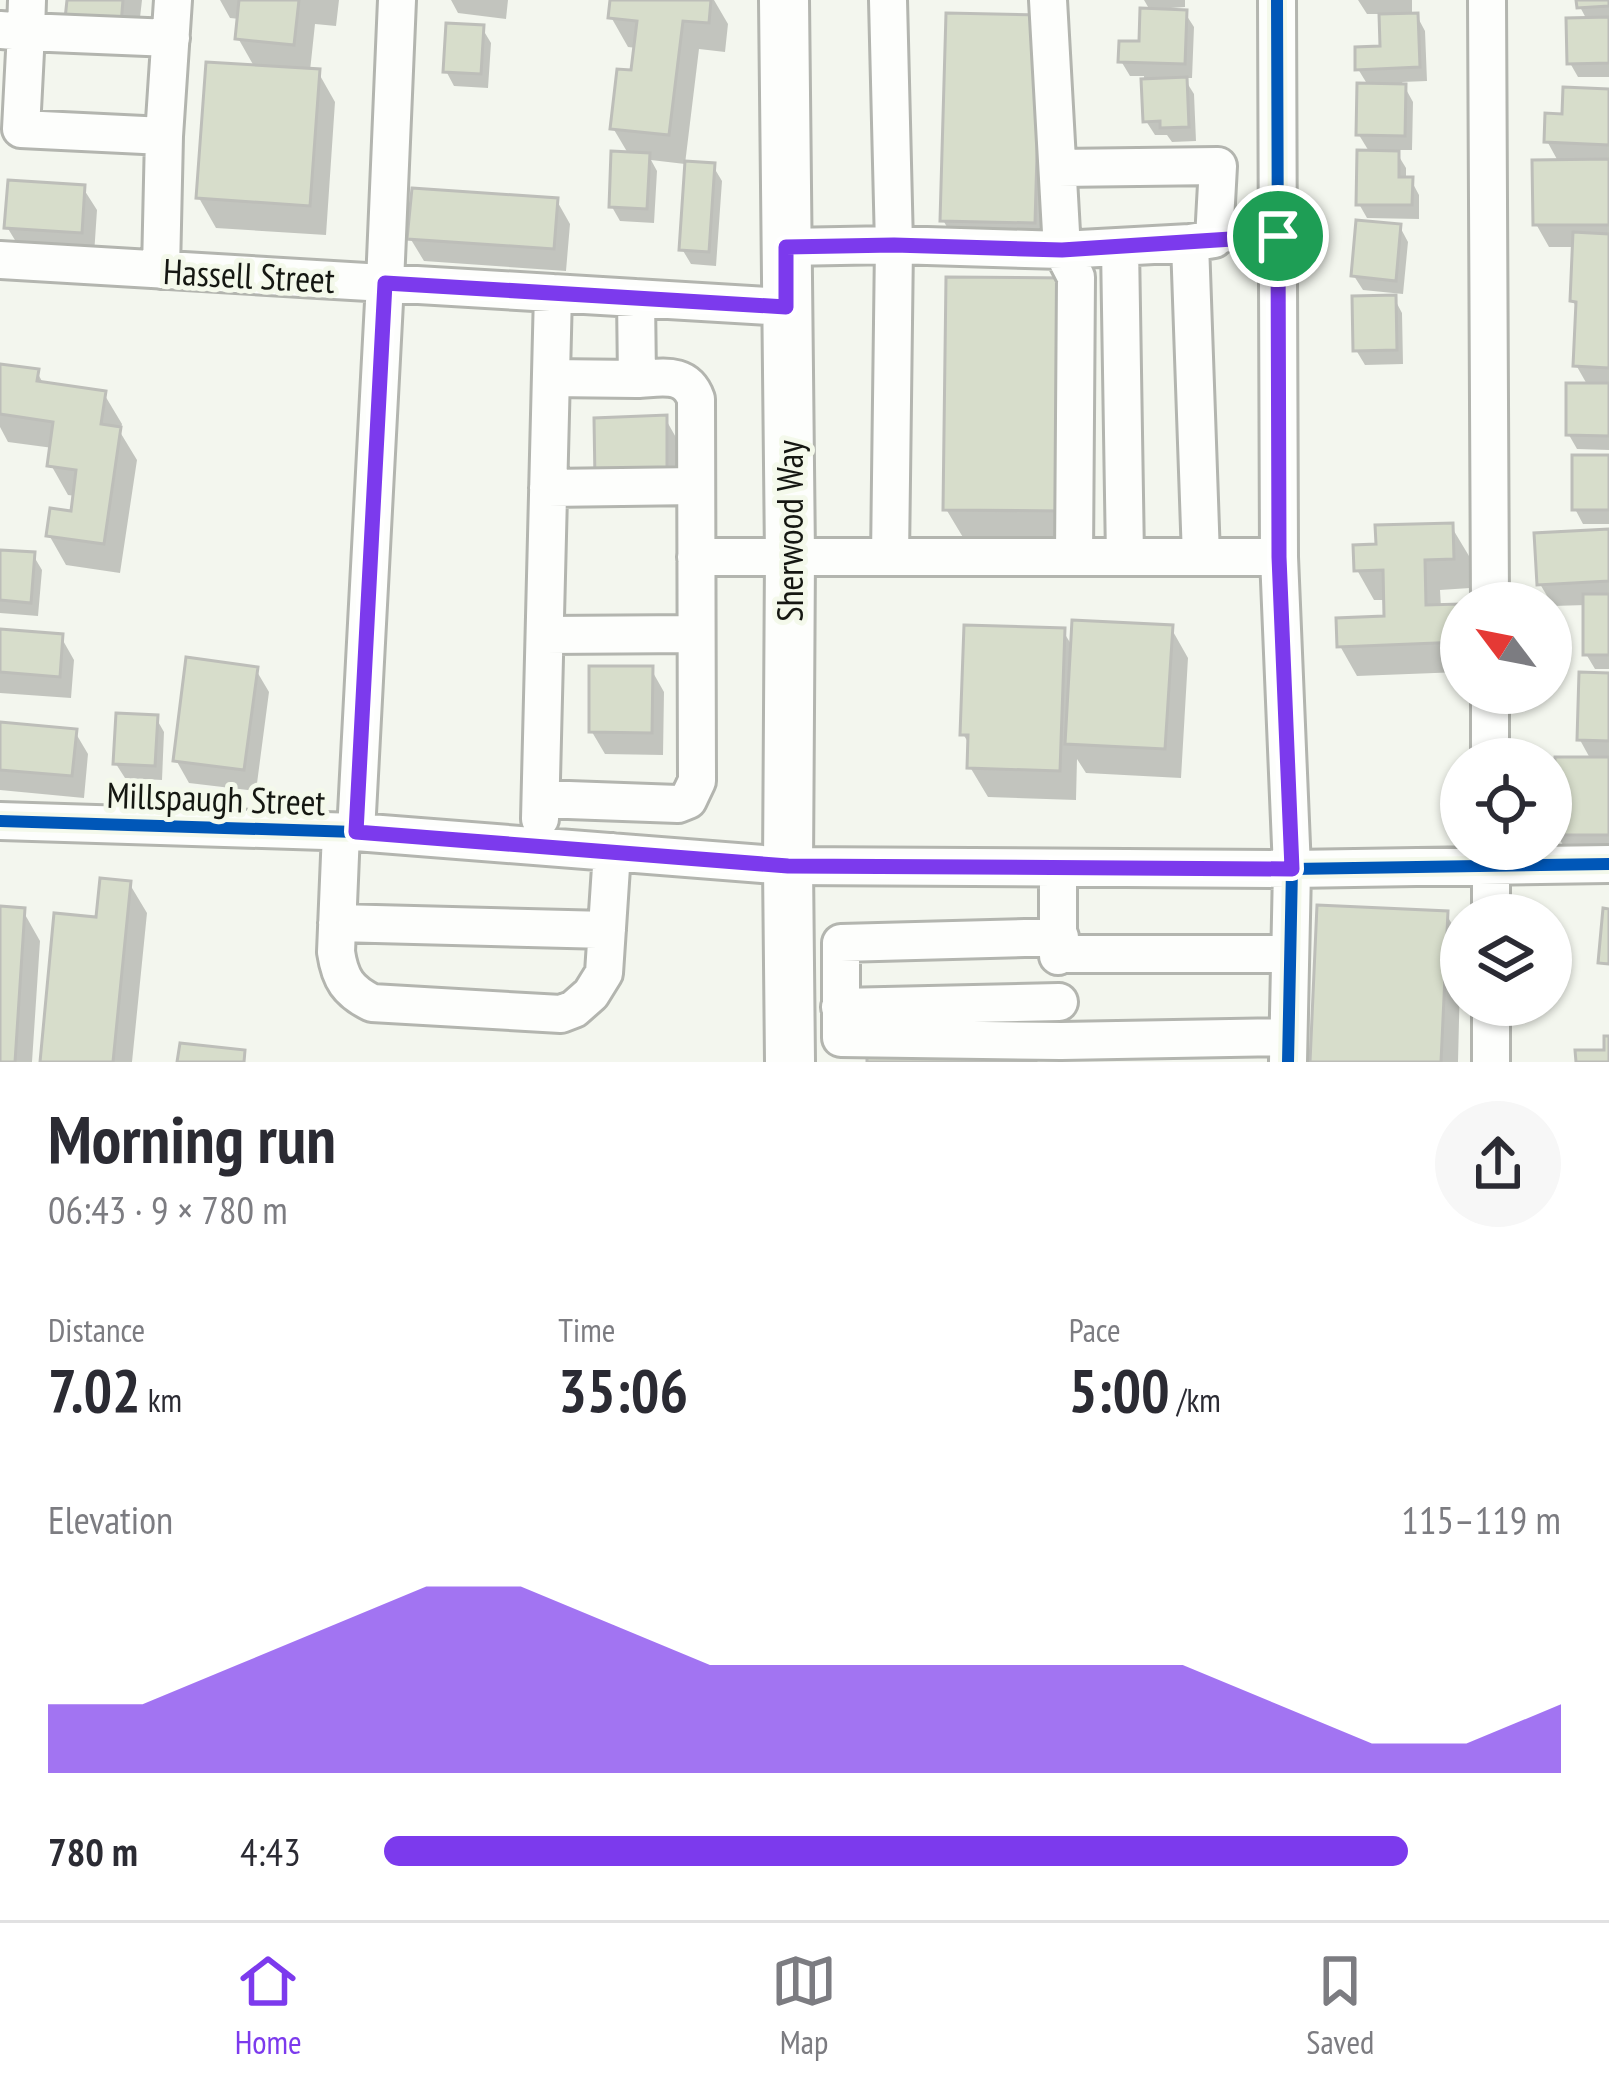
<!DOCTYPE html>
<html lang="en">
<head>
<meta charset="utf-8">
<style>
	:root { --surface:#fff; --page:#f7f7f7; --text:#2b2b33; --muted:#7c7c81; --line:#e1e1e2; --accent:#7c3aed }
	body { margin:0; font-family:"PT Sans Narrow",sans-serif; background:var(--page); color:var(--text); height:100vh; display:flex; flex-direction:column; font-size:45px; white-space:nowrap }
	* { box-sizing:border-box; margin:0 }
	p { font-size:39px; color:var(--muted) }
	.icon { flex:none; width:66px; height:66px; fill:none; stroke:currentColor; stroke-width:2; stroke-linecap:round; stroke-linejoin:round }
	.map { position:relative; height:1062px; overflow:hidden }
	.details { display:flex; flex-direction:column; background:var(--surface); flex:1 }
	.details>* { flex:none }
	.needle { width:78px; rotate:302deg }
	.buttons { position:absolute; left:1440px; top:582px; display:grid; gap:24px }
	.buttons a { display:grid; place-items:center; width:132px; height:132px; border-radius:50%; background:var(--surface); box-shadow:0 3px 9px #0004; font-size:60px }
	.pin { position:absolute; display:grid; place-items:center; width:102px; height:102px; color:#fff; margin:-51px; border:6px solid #fff; border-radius:50%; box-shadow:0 3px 12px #0007 }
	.round { display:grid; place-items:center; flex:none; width:126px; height:126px; border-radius:63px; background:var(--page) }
	.summary { display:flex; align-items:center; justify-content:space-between; height:204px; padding:0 48px }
	h1 { font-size:66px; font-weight:700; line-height:90px }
	.figures { display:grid; grid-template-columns:repeat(3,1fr); gap:18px; height:204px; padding:12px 48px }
	.figures div { display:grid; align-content:center }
	.figures b { font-size:60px; font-weight:700 }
	.figures small { font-size:33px; font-weight:400 }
	.figures p { font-size:33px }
	.chart { height:336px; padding:24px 48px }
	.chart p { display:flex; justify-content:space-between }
	.chart svg { width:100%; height:216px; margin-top:12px; fill:var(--accent); opacity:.7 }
	ul { padding:0 48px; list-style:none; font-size:39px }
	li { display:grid; grid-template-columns:192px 144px 1fr; align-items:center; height:90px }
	li i { height:30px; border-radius:15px; background:var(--accent) }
	.menu { display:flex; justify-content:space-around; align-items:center; height:168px; border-top:3px solid var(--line); background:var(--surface); font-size:33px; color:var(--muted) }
	.menu a { display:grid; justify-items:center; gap:6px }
	.menu .current { color:var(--accent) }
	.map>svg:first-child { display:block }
	.shadow { fill:#0003 }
	.building { fill:#d7ddcb; stroke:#bdbeb9; stroke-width:3 }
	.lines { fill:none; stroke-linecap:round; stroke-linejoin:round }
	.minor-casing { stroke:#b3b5af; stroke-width:42 }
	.major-casing { stroke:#b3b5af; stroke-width:54 }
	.minor { stroke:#fdfefc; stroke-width:36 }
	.major { stroke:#fdfefc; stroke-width:48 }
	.cycleway-casing { stroke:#f4f9eb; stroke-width:20 }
	.cycleway { stroke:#0057b8; stroke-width:12 }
	.route-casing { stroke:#fff; stroke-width:24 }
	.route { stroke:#7c3aed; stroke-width:15 }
	.labels { text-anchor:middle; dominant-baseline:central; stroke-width:10; stroke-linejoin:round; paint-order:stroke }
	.street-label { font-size:36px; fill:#151712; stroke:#f4f9eb }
</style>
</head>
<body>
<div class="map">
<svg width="1609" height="1062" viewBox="0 0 1609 1062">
	<rect width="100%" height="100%" fill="#f3f6ee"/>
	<path class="shadow" d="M 70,0 L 142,0 L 136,53 Z
		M 220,0 L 339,0 L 336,26 L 315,24 L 310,71 L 318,72 L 335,102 L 326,235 L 216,228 L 199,198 L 255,68 L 238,38 L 240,19 L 230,18 Z
		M 451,0 L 508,0 L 506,19 L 458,13 Z
		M 613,0 L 714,0 L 728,24 L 725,52 L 699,49 L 685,164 L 651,160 L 657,171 L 654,223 L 620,221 L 612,207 L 629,155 L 613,128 L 634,74 L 637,48 L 628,47 L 611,17 Z
		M 1144,0 L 1185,0 L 1185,7 L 1171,8 L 1171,12 L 1185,13 L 1194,27 L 1192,78 L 1184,78 L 1194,94 L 1196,141 L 1172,142 L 1167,135 L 1155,135 L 1146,121 L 1144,76 L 1130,76 L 1121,61 L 1142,44 L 1151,12 Z
		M 1358,0 L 1412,0 L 1412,16 L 1417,16 L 1425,31 L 1427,81 L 1402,82 L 1413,102 L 1412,150 L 1395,150 L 1406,168 L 1406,180 L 1411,180 L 1419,195 L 1419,219 L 1367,218 L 1359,204 L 1370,153 L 1359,135 L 1369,87 L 1358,69 L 1383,48 L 1382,14 L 1367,14 Z
		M 1579,0 L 1609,0 L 1609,77 L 1578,77 L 1570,63 L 1587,20 L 1580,7 Z
		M 1039,18 L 1051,252 L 960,250 L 943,220 Z
		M 482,28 L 491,43 L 488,88 L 454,86 L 446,71 Z
		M 1609,92 L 1609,450 L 1577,449 L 1569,435 L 1588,386 L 1576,365 L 1578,311 L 1573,301 L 1575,247 L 1549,247 L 1536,224 L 1559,163 L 1547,141 L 1564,117 Z
		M 713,166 L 722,181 L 716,266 L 691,264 L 682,249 Z
		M 83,188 L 97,210 L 94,255 L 21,250 L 7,227 Z
		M 557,201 L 570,224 L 566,271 L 424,261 L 410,238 Z
		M 1400,227 L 1408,242 L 1403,294 L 1363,290 L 1354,276 Z
		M 949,280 L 1079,540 L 964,539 L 946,509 Z
		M 1394,298 L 1402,313 L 1403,364 L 1365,365 L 1356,350 Z
		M 0,367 L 37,372 L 44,385 L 104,394 L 122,424 L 120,432 L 137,460 L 120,573 L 66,565 L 49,535 L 73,514 L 76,496 L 68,495 L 51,465 L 53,448 L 8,442 L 0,427 Z
		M 665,418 L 678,441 L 678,502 L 611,503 Z
		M 1609,458 L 1609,524 L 1583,524 L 1575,509 Z
		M 1451,526 L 1469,556 L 1470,588 L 1440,590 L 1441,608 L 1461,607 L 1461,672 L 1357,676 L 1340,646 L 1387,619 L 1387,600 L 1374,600 L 1357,570 L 1379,547 Z
		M 1609,532 L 1609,669 L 1595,669 L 1586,654 L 1586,605 L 1553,606 L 1540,584 Z
		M 0,553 L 33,555 L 42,570 L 38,616 L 0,613 Z
		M 1171,628 L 1188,658 L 1181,778 L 1086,773 L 1077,759 L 1076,800 L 988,797 L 970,767 L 971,747 L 963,734 L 1063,631 L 1074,649 Z
		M 0,632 L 61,637 L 74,660 L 71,698 L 0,693 Z
		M 651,669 L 664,692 L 663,755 L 605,754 L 592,732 Z
		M 256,670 L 269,692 L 256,791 L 189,783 L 176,760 Z
		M 1609,676 L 1609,857 L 1570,857 L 1557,835 L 1591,760 L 1580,740 Z
		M 156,718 L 164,732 L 162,780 L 125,778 L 116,764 Z
		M 0,725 L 75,732 L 88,754 L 84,798 L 0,790 Z
		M 129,883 L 147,913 L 132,1062 L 43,1062 Z
		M 0,909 L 23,911 L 40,941 L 32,1062 L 0,1062 Z
		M 1446,914 L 1461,939 L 1458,1062 L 1313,1062 Z"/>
	<path class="building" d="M 67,0 L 123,0 L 121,24 L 65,19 Z
		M 239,0 L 299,0 L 294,45 L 235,39 Z
		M 610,0 L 711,0 L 709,23 L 683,21 L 669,135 L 610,129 L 617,69 L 631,70 L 637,21 L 608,18 Z
		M 1576,0 L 1609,0 L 1609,6 L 1577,8 Z
		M 1140,8 L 1187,10 L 1185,64 L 1118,62 L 1119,41 L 1139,41 Z
		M 946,13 L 1041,15 L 1035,223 L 940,221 Z
		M 1418,13 L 1420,67 L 1355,70 L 1355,47 L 1380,46 L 1379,14 Z
		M 1609,17 L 1609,63 L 1567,64 L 1566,18 Z
		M 446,23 L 484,25 L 481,74 L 443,72 Z
		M 206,62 L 320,69 L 310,206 L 196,198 Z
		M 1187,77 L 1189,127 L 1160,128 L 1160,121 L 1143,122 L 1141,79 Z
		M 1357,83 L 1406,84 L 1405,136 L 1356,135 Z
		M 1563,87 L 1609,89 L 1609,145 L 1544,142 L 1545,113 L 1562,114 Z
		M 1357,150 L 1399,151 L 1399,177 L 1413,177 L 1412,205 L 1356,205 Z
		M 611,151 L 650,153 L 647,209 L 609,207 Z
		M 1609,159 L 1609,225 L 1533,225 L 1532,160 Z
		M 685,161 L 715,163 L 709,252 L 679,250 Z
		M 8,180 L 85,185 L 82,233 L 4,228 Z
		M 412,188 L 558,198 L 554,249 L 407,239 Z
		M 1356,220 L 1401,224 L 1396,281 L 1351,276 Z
		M 1573,232 L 1609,234 L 1609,368 L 1573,366 L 1576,302 L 1570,301 Z
		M 946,277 L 1066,278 L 1063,511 L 943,510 Z
		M 1396,295 L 1397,350 L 1353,351 L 1352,296 Z
		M 0,364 L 39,369 L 37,381 L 106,391 L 101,424 L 121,427 L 104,544 L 46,536 L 50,508 L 71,511 L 76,470 L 47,466 L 53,422 L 0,414 Z
		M 1566,383 L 1609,383 L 1609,436 L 1566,435 Z
		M 667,415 L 667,481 L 595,481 L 594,418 Z
		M 1572,455 L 1609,455 L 1609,510 L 1572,510 Z
		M 1453,523 L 1454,559 L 1425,560 L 1426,605 L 1461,604 L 1461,642 L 1337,647 L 1336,618 L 1384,616 L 1383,570 L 1354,571 L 1353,545 L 1376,544 L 1375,525 Z
		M 1609,529 L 1609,581 L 1537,585 L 1534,533 Z
		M 0,550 L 35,552 L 31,603 L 0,600 Z
		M 1583,594 L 1609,594 L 1609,655 L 1583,655 Z
		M 1072,620 L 1173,625 L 1165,749 L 1065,744 Z
		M 964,625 L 1065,628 L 1060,771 L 967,768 L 968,735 L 960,735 Z
		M 0,629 L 63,634 L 60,677 L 0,672 Z
		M 186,657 L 258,667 L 244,770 L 173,761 Z
		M 589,666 L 653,666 L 652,733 L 589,732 Z
		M 1579,672 L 1609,673 L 1609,741 L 1577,740 Z
		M 116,713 L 158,715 L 155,766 L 113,764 Z
		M 0,722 L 77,729 L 72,776 L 0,770 Z
		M 1555,757 L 1609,757 L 1609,835 L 1554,835 Z
		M 100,878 L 131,881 L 113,1062 L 40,1062 L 54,913 L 96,917 Z
		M 1317,905 L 1448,911 L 1441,1062 L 1310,1062 Z
		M 0,906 L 25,908 L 15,1062 L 0,1062 Z
		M 1603,908 L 1609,909 L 1609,964 L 1598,963 Z
		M 1604,1036 L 1609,1036 L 1609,1062 L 1576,1062 L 1575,1050 L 1604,1050 Z
		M 180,1043 L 245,1050 L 244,1062 L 177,1062 Z
		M 867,1055 L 1036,1060 L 1036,1062 L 867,1062 Z"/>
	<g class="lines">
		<defs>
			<path id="minor" d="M 888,0 L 894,245 L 890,557
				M 1048,0 L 1062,250 L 1076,277 L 1074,557
				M 1277,0 L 1279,557 L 1292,869 L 1288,1062
				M 1487,0 L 1490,603
				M 0,30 L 26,32 L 27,0
				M 164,136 L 21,129 L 26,32 L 171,38
				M 1058,168 L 1218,166 L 1214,239 L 1190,243
				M 786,247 L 894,245 L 1062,250 L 1190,243 L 1201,557
				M 1120,247 L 1125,557
				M 0,260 L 786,307
				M 161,270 L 164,136 L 173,0
				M 551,378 L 637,379 L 636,298
				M 548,488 L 696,486
				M 696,557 L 1279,557
				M 545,635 L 696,634
				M 1490,693 L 1490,759
				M 541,799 L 678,804 L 688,800 L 697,781 L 696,399 C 686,371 662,378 637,379
				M 540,819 L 553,293
				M 0,821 L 356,832 L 788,866 L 1292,869 L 1609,864
				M 341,832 L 336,952 C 340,979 348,991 372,1003 L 561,1014 L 574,1009 L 591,994 L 604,973 L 612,852
				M 356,832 L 385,283 L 397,0
				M 1491,849 L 1491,915
				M 1058,868 L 1058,956
				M 337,923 L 607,930
				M 1060,937 L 841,943 L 841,1038 L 1061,1041 L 1288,1037
				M 1058,954 L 1290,954
				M 1491,1005 L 1491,1062
				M 840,1007 L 1059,1002"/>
			<path id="major" d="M 784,0 L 790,557 L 788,866 L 790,1062"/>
		</defs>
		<use href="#minor" class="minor-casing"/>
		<use href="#major" class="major-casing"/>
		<use href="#minor" class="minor"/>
		<use href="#major" class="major"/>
		<defs>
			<path id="cycleway" d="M 1277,0 L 1279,557 L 1292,869 L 1288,1062
				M 0,821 L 356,832 L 788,866 L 1292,869 L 1609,864"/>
		</defs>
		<use href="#cycleway" class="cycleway-casing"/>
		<use href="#cycleway" class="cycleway"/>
	</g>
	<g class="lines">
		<defs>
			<path id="route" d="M 1278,236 L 1279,557 L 1292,869 L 788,866 L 356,832 L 385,283 L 786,307 L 786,247 L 894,245 L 1062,250 Z"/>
		</defs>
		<use href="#route" class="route-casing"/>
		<use href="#route" class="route"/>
	</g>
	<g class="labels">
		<g class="street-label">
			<text transform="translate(249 275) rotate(3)">Hassell Street</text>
			<text transform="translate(789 531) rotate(-90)">Sherwood Way</text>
			<text transform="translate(216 798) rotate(2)">Millspaugh Street</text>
		</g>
	</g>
</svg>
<div class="buttons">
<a><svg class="needle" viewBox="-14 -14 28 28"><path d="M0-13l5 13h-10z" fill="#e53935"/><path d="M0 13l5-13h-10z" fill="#7c7c81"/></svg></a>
<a><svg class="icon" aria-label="locate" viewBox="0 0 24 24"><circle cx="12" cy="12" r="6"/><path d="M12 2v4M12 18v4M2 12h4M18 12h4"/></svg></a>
<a><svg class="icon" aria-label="layers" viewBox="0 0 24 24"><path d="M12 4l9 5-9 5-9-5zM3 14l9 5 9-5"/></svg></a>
</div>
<div class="pin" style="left:1278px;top:236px;background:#1e9e55"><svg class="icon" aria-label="arrive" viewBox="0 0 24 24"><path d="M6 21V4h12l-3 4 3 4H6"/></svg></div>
</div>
<section class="details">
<div class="summary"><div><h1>Morning run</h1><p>06:43 · 9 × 780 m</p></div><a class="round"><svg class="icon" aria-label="share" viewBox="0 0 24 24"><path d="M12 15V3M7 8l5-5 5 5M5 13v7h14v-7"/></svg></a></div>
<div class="figures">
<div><p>Distance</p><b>7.02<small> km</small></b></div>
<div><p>Time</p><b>35:06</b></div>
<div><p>Pace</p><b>5:00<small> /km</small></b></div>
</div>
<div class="chart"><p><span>Elevation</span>115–119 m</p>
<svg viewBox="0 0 160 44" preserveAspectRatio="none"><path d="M0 44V30L10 30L20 22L30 14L40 6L50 6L60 14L70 22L80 22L90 22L100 22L110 22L120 22L130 30L140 38L150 38L160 30V44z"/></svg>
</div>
<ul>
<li><b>780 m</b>4:43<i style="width:87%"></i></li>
</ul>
</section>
<nav class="menu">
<a class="current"><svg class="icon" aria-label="home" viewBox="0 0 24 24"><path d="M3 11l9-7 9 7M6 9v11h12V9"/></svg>Home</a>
<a><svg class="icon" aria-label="map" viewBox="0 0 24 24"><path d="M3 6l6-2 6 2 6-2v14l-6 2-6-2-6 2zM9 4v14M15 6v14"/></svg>Map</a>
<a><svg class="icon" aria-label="saved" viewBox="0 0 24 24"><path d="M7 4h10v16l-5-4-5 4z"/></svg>Saved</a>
</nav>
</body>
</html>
